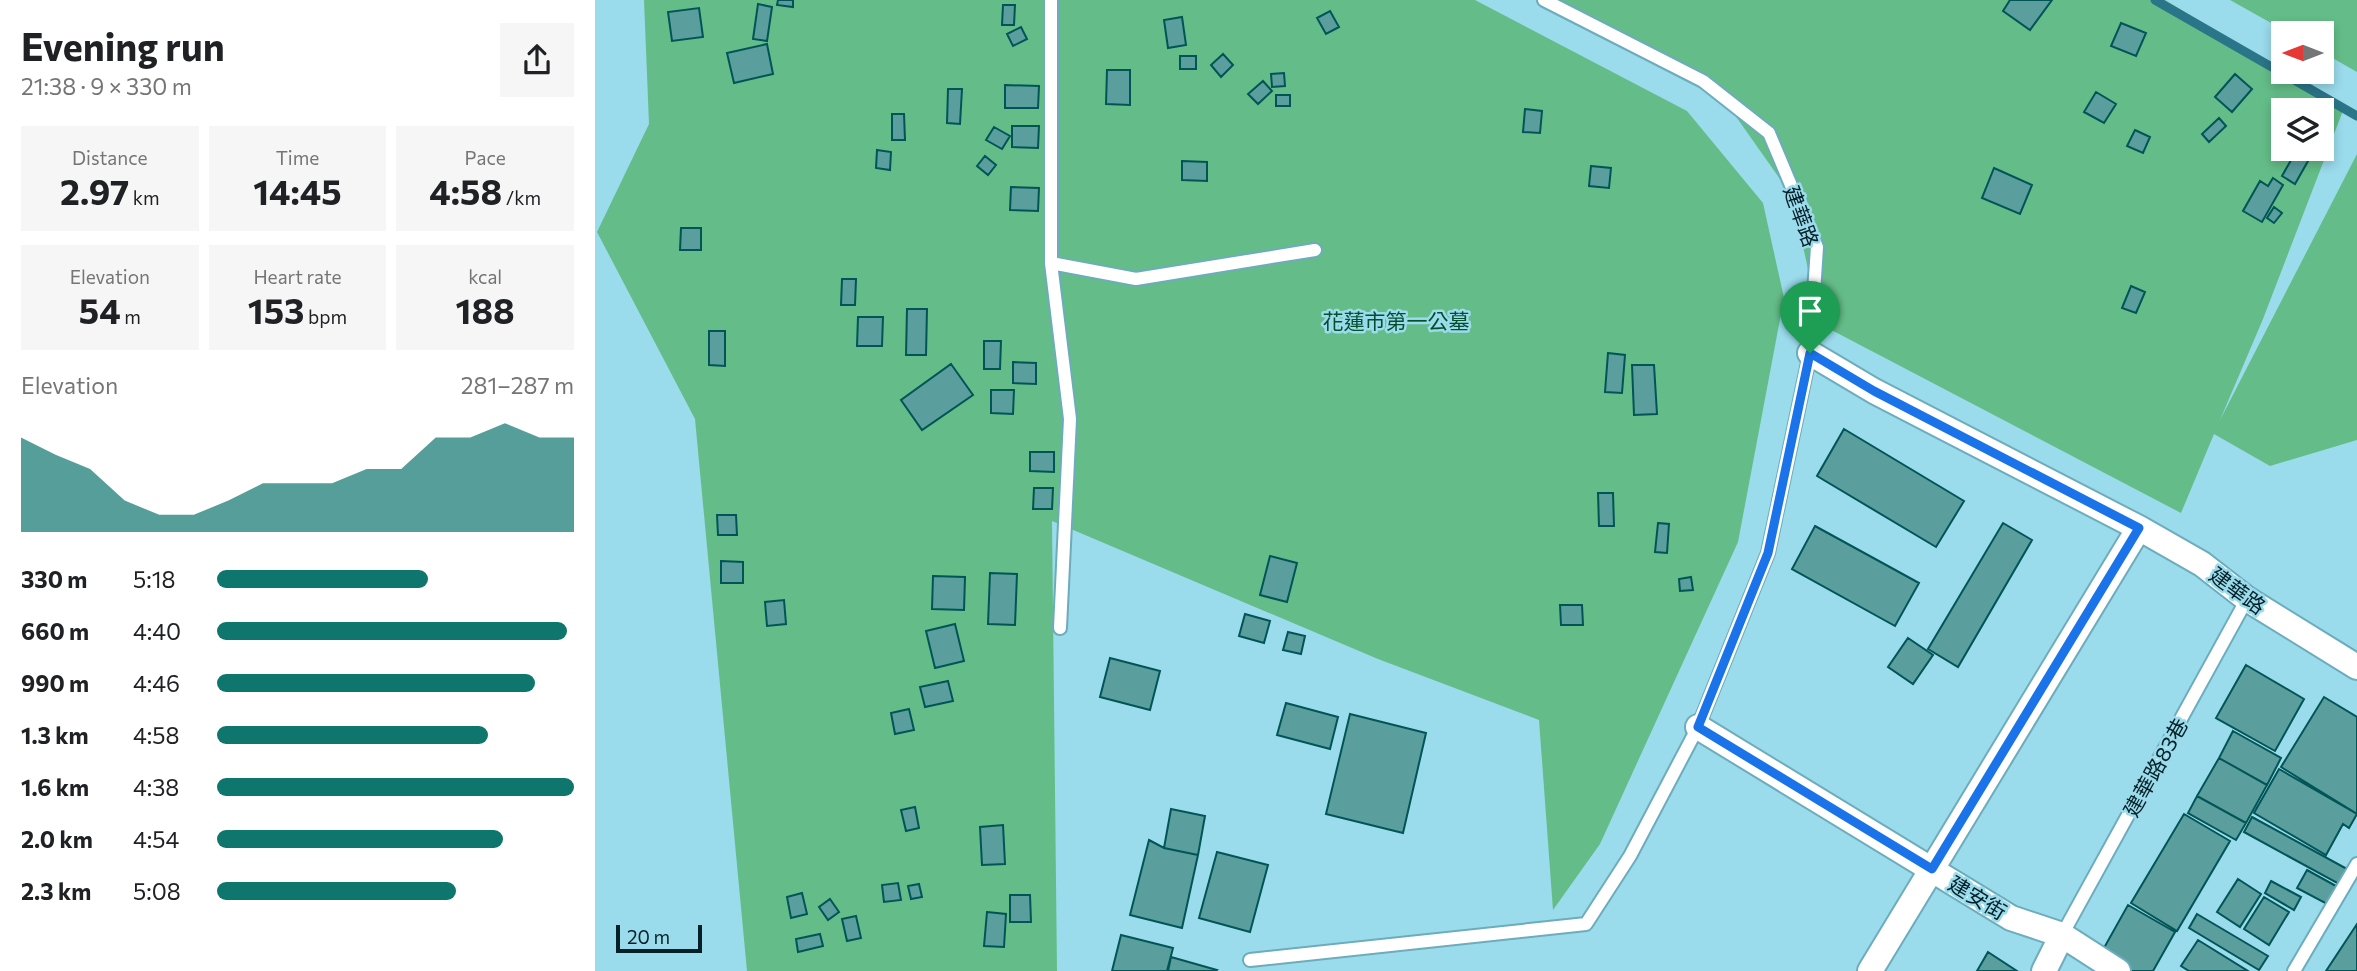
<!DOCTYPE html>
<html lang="en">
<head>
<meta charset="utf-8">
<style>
	:root { --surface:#fff; --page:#f6f6f6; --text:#202124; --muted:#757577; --accent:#0f766e }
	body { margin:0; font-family:Commissioner,"Noto Sans TC",sans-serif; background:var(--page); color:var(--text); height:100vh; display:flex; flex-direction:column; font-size:26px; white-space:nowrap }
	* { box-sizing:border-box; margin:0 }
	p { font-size:23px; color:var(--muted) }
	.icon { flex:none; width:38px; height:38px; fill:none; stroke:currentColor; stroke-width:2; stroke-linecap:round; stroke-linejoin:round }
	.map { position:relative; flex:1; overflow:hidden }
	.sheet { display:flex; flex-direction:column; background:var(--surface); width:595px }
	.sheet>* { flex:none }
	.needle { width:46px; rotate:270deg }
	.tools { position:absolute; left:1676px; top:21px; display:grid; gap:14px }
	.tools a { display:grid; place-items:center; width:63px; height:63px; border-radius:0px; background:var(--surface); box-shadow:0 4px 10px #0003; font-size:35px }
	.scale { position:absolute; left:21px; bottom:18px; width:86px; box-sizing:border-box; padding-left:7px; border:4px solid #052026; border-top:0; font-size:19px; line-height:24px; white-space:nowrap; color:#052026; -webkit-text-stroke:5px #9adbec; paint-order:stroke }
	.pin { position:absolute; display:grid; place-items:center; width:60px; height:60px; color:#fff; margin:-72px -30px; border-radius:50% 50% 50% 0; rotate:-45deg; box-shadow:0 0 7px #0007 }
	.pin .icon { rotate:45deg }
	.round { display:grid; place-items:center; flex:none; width:74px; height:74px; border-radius:0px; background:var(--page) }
	.summary { display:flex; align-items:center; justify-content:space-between; height:119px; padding:0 21px }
	h1 { font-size:38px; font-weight:700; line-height:52px }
	.figures { display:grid; grid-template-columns:repeat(3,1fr); gap:10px; height:119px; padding:7px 21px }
	.figures div { display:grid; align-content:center; border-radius:0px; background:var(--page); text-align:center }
	.figures b { font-size:35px; font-weight:700 }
	.figures small { font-size:19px; font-weight:400 }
	.figures p { font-size:19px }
	.chart { height:196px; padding:14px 21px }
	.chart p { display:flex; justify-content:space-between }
	.chart svg { width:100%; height:126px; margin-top:7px; fill:var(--accent); opacity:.7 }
	ul { padding:0 21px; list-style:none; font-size:23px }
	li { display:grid; grid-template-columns:112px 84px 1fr; align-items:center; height:52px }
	li i { height:18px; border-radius:9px; background:var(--accent) }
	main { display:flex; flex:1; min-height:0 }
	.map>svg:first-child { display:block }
	.green { fill:#64bd88; fill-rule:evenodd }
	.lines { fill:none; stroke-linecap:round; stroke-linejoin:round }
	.stream { stroke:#2a7587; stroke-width:9 }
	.building { fill:#5a9e9e; stroke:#025556; stroke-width:2 }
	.service-casing { stroke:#6cacbc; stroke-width:16 }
	.minor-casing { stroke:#6cacbc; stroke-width:28 }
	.service { stroke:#fff; stroke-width:12 }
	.minor { stroke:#fff; stroke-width:24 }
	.route-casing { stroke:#fff; stroke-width:14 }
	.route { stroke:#1a73e8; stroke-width:9 }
	.labels { text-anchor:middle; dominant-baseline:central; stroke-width:5; stroke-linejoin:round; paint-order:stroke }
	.street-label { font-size:21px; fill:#052026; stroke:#9adbec }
	.park-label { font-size:21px; fill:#064f2d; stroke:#9adbec }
</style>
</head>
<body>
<main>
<section class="sheet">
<div class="summary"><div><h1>Evening run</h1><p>21:38 · 9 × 330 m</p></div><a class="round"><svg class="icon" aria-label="share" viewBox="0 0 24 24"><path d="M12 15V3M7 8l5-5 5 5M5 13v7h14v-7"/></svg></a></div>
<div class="figures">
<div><p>Distance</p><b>2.97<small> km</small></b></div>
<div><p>Time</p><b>14:45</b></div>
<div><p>Pace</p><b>4:58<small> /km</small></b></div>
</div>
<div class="figures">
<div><p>Elevation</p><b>54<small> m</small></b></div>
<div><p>Heart rate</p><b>153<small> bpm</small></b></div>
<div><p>kcal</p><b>188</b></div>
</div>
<div class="chart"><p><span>Elevation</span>281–287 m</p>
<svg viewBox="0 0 160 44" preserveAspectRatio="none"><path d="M0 44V11L10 17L20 22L30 33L40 38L50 38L60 33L70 27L80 27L90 27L100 22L110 22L120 11L130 11L140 6L150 11L160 11V44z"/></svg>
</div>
<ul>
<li><b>330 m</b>5:18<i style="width:59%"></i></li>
<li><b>660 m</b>4:40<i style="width:98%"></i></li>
<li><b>990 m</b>4:46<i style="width:89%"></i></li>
<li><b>1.3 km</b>4:58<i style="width:76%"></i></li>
<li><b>1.6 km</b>4:38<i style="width:100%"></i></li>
<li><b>2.0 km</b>4:54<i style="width:80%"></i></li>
<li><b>2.3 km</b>5:08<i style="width:67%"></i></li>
</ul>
</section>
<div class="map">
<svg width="1762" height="971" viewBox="0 0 1762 971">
	<rect width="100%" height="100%" fill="#9adbec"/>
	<path class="green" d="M 49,0 L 880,0 L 1092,111 L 1168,203 L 1189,298 L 1143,542 L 1005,844 L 958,910 L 944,720 L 783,659 L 457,521 L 462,971 L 152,971 L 100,419 L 2,232 L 54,124 Z
		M 962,0 L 1570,0 L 1749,108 L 1668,319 L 1625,420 L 1762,154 L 1762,440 L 1675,466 L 1619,434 L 1586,513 L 1225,324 L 1197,196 L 1118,84 ZM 1689,110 L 1727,110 L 1727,149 L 1689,149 Z
		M 1635,0 L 1762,0 L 1762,72 L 1727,52 L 1727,33 L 1694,33 Z"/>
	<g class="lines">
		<path class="stream" d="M 1560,0 L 1762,116"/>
	</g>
	<path class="building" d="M 183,0 L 198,0 L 198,7 L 182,5 Z
		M 1415,0 L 1457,0 L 1435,30 L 1408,11 Z
		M 163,4 L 177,7 L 172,41 L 158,39 Z
		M 408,5 L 420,5 L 419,25 L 407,25 Z
		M 104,8 L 108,37 L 77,41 L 73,12 Z
		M 735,11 L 744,27 L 731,34 L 722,18 Z
		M 587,17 L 591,45 L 573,48 L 569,20 Z
		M 1526,23 L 1551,33 L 1541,56 L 1516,46 Z
		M 426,27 L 432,39 L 418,46 L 412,34 Z
		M 172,44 L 178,74 L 139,83 L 132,53 Z
		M 628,54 L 638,65 L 626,77 L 616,65 Z
		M 585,56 L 601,56 L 601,69 L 585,69 Z
		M 512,70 L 535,70 L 535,105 L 511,104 Z
		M 689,73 L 690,86 L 677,87 L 676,74 Z
		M 1640,74 L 1657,89 L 1637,112 L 1620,97 Z
		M 668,81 L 677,91 L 663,104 L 653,94 Z
		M 410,85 L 444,86 L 443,108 L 410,108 Z
		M 353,89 L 367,89 L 365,124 L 352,123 Z
		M 1501,92 L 1521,104 L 1509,123 L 1489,112 Z
		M 681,95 L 695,95 L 695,106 L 681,106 Z
		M 930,109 L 947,111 L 945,133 L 928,132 Z
		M 297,114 L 309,114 L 310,140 L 297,140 Z
		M 1624,118 L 1631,126 L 1614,142 L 1607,134 Z
		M 417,126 L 444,126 L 443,148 L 417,147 Z
		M 399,127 L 415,136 L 407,149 L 391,140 Z
		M 1540,130 L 1555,137 L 1548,153 L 1532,146 Z
		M 1702,149 L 1719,149 L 1710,157 Z
		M 282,150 L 296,152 L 295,170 L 281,168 Z
		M 1700,153 L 1713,161 L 1700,184 L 1687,176 Z
		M 390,156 L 401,165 L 393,175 L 382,166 Z
		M 587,161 L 612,162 L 612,181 L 587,180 Z
		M 996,166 L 1016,168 L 1014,188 L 994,186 Z
		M 1399,168 L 1437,185 L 1425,214 L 1387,198 Z
		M 1678,178 L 1688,185 L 1667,222 L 1648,211 L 1665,181 L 1673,186 Z
		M 416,187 L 444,188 L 443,211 L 415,210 Z
		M 1679,207 L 1687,213 L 1679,223 L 1672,218 Z
		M 86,228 L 106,228 L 106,250 L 85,250 Z
		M 247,279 L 261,279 L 260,305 L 246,305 Z
		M 1536,286 L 1550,292 L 1541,313 L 1527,308 Z
		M 312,309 L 332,309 L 331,355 L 311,355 Z
		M 263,317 L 288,317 L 287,346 L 262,346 Z
		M 114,331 L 130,331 L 130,366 L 114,365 Z
		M 389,341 L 406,341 L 405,369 L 389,369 Z
		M 1013,353 L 1030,355 L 1027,393 L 1010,392 Z
		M 418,362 L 441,363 L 441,384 L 418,383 Z
		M 356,364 L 378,395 L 327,430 L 306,400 Z
		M 1037,365 L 1059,365 L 1062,414 L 1039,415 Z
		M 396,390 L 419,390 L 418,414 L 396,413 Z
		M 1249,429 L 1369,501 L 1341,547 L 1222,476 Z
		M 435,452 L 459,452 L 459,472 L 435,471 Z
		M 439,488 L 458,488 L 457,509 L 438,509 Z
		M 1003,493 L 1018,493 L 1019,526 L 1004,526 Z
		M 122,515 L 141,515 L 142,535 L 123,535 Z
		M 1063,523 L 1074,524 L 1072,553 L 1060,552 Z
		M 1408,523 L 1437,540 L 1363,667 L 1333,649 Z
		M 1220,526 L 1324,583 L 1300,626 L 1197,569 Z
		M 675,556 L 702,563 L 692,602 L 665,595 Z
		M 126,561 L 148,562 L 148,583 L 126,583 Z
		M 395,573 L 422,574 L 420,625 L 393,624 Z
		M 338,576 L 370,577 L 369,610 L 337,609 Z
		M 1096,577 L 1098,590 L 1085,591 L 1084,579 Z
		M 189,600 L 191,624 L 172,626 L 170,602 Z
		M 965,605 L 987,605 L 988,625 L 966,625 Z
		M 650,614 L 675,621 L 669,643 L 644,636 Z
		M 360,624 L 369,661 L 340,668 L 331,631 Z
		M 693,632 L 710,636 L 706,654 L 688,650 Z
		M 1313,638 L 1338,655 L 1318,684 L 1293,667 Z
		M 515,658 L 565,671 L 555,710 L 505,697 Z
		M 1651,665 L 1709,699 L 1680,751 L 1621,718 Z
		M 353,681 L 358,701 L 330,707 L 325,687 Z
		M 1729,697 L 1762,717 L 1762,814 L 1686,767 Z
		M 691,703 L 743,717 L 735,749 L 682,735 Z
		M 314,709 L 319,730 L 300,734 L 296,713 Z
		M 755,714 L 831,733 L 808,833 L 731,814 Z
		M 1638,731 L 1686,758 L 1672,785 L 1624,758 Z
		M 1624,758 L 1672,785 L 1651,823 L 1602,796 Z
		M 1684,769 L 1762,814 L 1754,828 L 1748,824 L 1731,855 L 1659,813 Z
		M 1602,796 L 1651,823 L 1641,840 L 1593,813 Z
		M 320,807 L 324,828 L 311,831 L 306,810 Z
		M 576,809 L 610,816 L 603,855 L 569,848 Z
		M 1589,814 L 1635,841 L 1582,931 L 1536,903 Z
		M 1657,817 L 1752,869 L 1744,884 L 1649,832 Z
		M 408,825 L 410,864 L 387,865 L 385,827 Z
		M 554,840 L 569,848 L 603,855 L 587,928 L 535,915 Z
		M 622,852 L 673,865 L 655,932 L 604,918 Z
		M 1712,870 L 1741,886 L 1732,904 L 1702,888 Z
		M 1643,879 L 1666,894 L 1645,927 L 1622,912 Z
		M 1676,881 L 1706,897 L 1699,910 L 1670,893 Z
		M 303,883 L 306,900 L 289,902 L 287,885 Z
		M 324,884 L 327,897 L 316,899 L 313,886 Z
		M 207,893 L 212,914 L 196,918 L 192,897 Z
		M 415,895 L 435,895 L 436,922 L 415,922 Z
		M 1669,897 L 1694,912 L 1674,945 L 1649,929 Z
		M 235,899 L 244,912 L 233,920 L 224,907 Z
		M 1533,905 L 1580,932 L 1558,971 L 1533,971 L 1505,955 Z
		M 392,912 L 411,914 L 409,947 L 389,946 Z
		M 1602,914 L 1673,956 L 1664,970 L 1594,928 Z
		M 261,916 L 266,938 L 252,941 L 247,919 Z
		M 1762,924 L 1762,971 L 1731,971 Z
		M 225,934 L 228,946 L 203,952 L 201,939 Z
		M 526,935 L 578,948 L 572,971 L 517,971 Z
		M 1603,940 L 1653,971 L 1594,971 L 1586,966 Z
		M 1393,952 L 1422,971 L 1382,971 Z
		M 576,957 L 622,970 L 621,971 L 573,971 Z"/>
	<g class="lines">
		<defs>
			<path id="service" d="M 456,0 L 456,263 L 475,419 L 465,628
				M 456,263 L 541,279 L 720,250
				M 1467,935 L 1652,599
				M 655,960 L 991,924 L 1035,856 L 1103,727 L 1173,553 L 1215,353 L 1222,247 L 1174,133 L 1108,81 L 949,0
				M 1699,971 L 1762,864"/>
			<path id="minor" d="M 1215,353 L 1279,391 L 1544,528 L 1607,564 L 1652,599 L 1762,667
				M 1103,727 L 1416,918 L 1467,935 L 1523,971
				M 1275,971 L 1544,528
				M 1449,971 L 1467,935"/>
		</defs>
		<use href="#service" class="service-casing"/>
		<use href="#minor" class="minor-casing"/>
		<use href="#service" class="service"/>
		<use href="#minor" class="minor"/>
	</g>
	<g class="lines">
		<defs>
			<path id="route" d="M 1215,353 L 1279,391 L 1544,528 L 1337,869 L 1103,727 L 1173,553 Z"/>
		</defs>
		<use href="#route" class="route-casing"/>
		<use href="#route" class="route"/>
	</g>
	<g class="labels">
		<g class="street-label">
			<text transform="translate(1207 216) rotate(70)">建華路</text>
			<text transform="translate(1643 590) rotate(36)">建華路</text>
			<text transform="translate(1560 767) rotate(-61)">建華路83巷</text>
			<text transform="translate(1383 897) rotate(31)">建安街</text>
		</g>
		<g class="park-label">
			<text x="801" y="320">花蓮市第一公墓</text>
		</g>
	</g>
</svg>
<div class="tools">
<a><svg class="needle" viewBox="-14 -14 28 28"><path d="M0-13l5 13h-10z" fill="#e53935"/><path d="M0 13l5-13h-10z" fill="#757577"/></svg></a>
<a><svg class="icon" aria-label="layers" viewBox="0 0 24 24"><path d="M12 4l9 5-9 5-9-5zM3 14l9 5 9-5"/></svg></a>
</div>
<div class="scale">20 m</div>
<div class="pin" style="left:1215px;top:353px;background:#1e9e55"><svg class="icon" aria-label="arrive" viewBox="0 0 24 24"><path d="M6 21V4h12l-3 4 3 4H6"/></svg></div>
</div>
</main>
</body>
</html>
